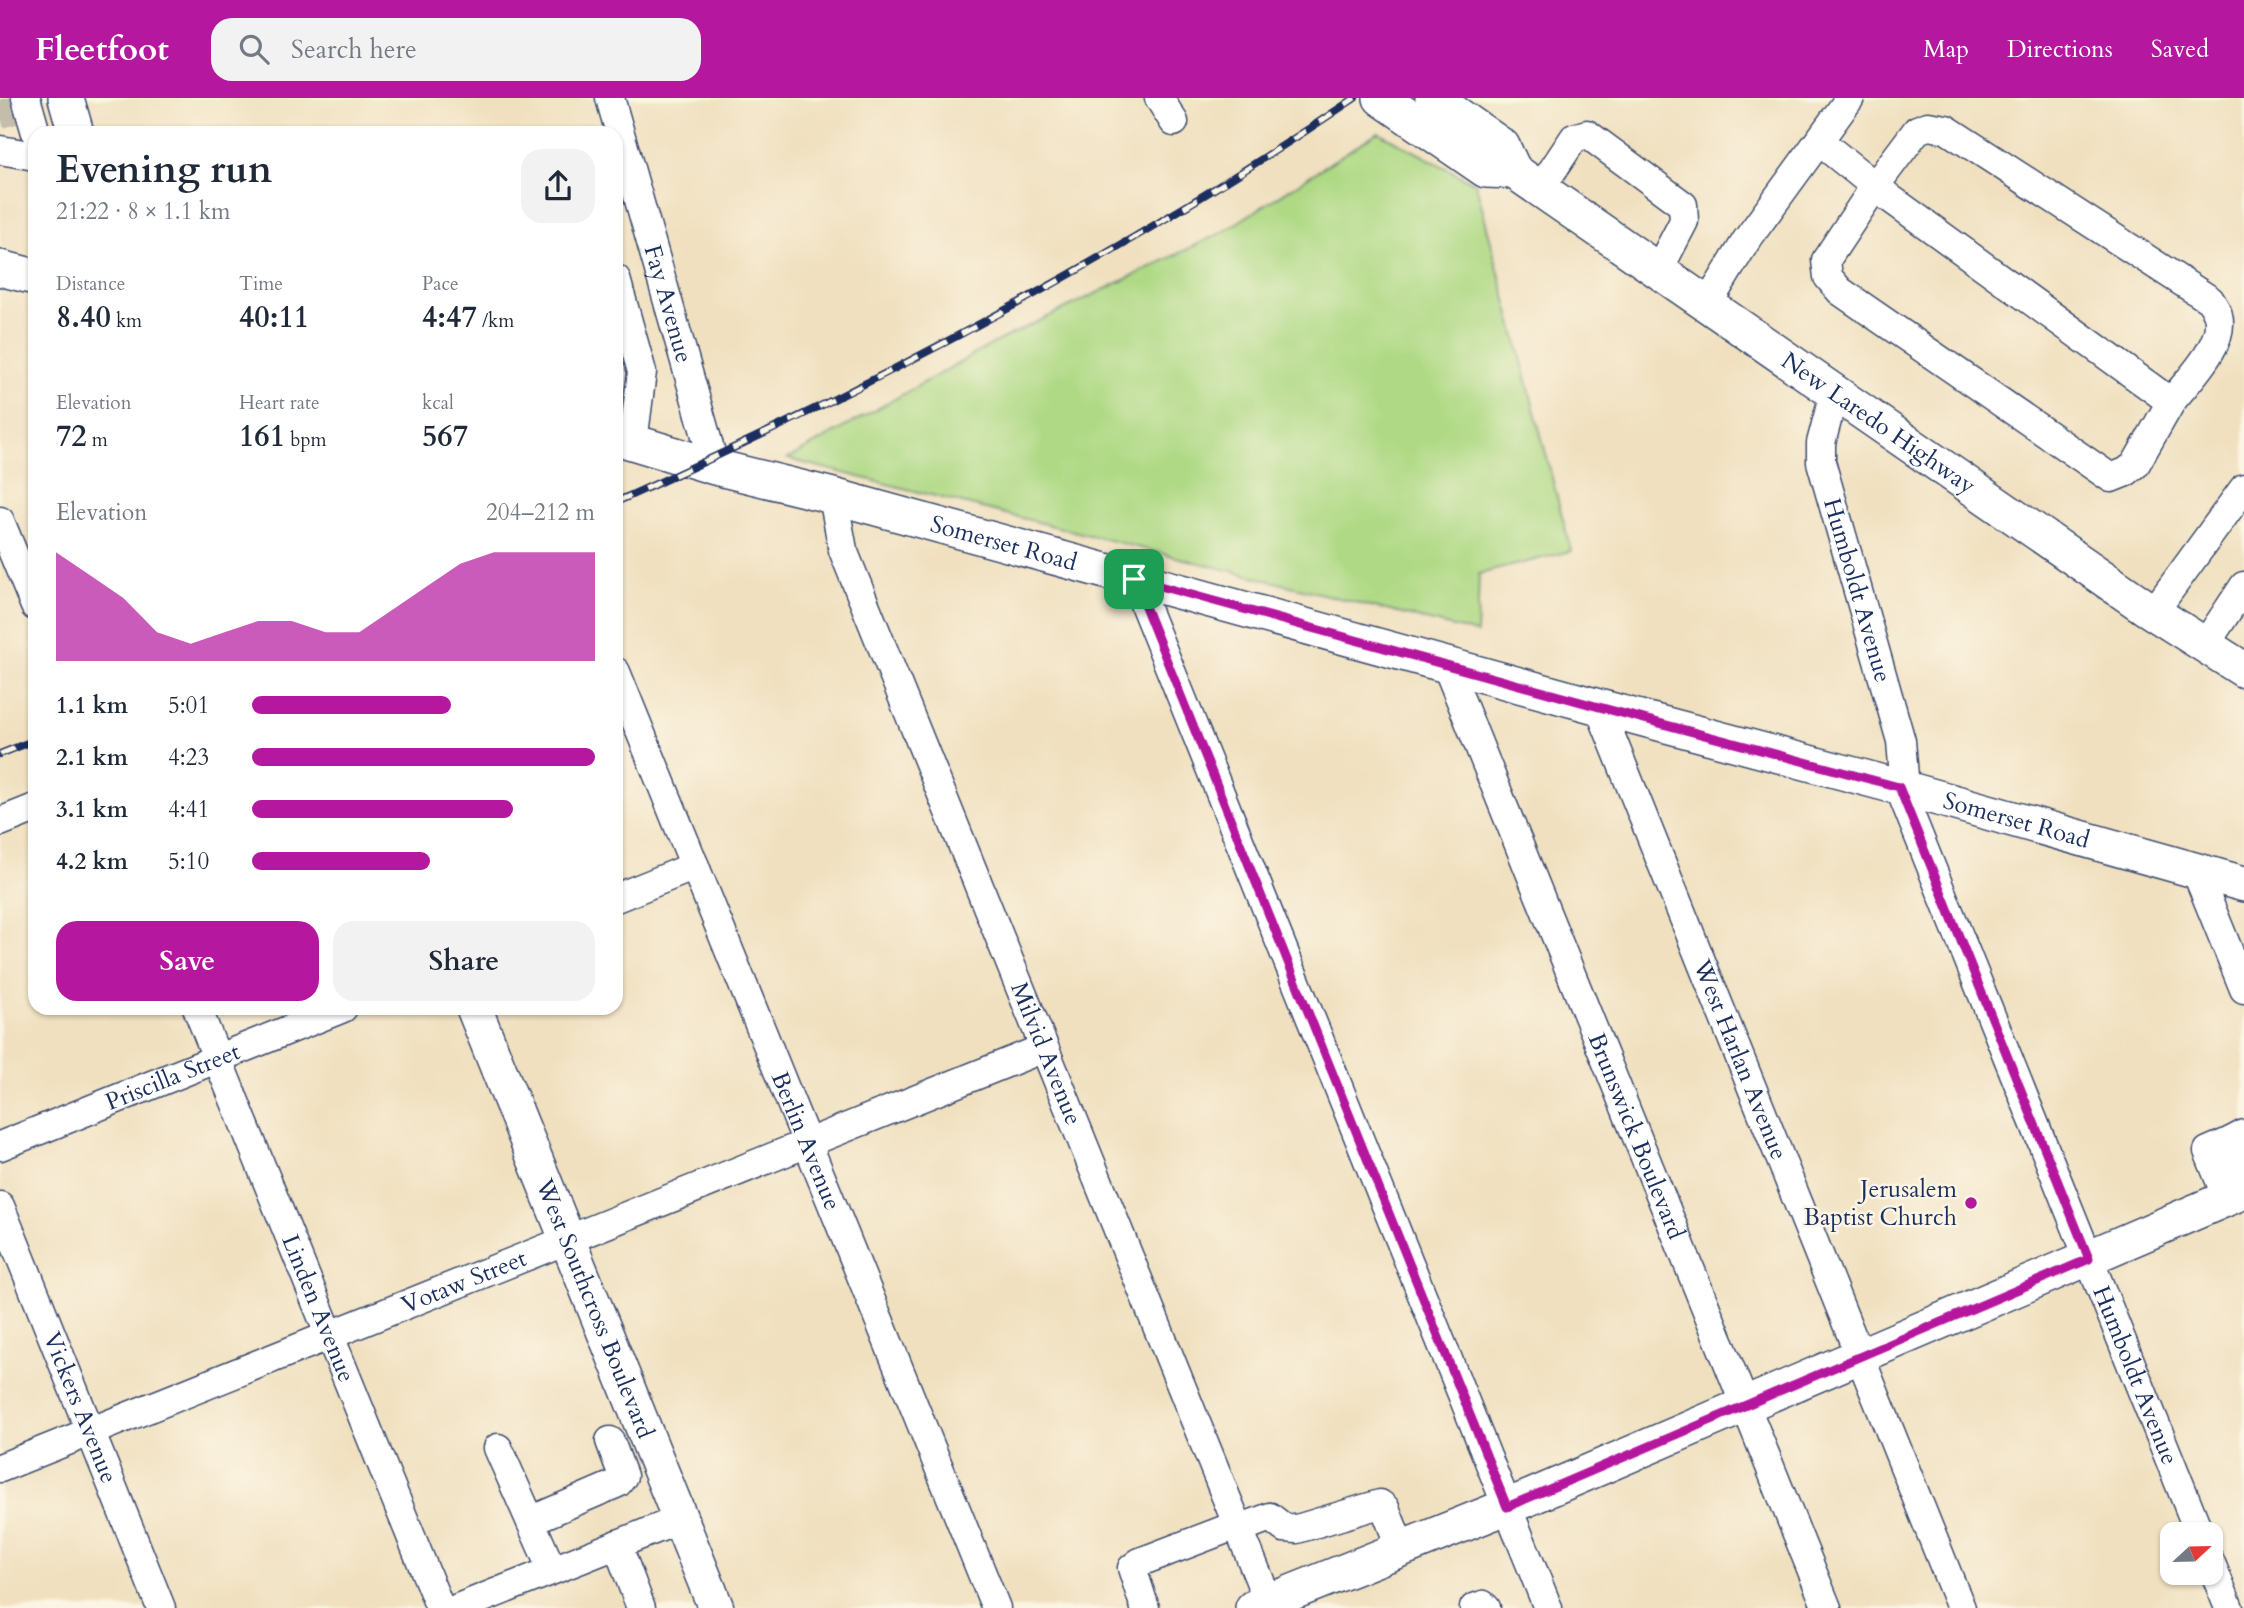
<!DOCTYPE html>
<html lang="en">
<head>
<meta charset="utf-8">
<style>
	:root { --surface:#fff; --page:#f2f2f3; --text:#1f2937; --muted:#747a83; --accent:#b5179e }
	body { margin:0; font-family:Cardo,serif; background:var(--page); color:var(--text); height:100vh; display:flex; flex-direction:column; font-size:26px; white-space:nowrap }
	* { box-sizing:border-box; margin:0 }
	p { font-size:23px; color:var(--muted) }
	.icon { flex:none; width:38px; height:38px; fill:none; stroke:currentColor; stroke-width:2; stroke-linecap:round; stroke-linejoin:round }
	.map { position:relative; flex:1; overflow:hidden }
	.drawer { position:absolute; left:28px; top:28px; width:595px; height:889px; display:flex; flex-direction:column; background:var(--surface); border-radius:21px; box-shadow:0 2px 5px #0004 }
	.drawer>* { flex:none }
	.needle { width:46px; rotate:68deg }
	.tools { position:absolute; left:2160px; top:1424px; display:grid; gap:14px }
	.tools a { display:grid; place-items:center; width:63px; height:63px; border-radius:14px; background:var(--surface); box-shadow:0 2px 5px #0004; font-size:35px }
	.pin { position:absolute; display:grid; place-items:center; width:60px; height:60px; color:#fff; margin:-30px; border-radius:14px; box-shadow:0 4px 10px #0006 }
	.round { display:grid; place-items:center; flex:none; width:74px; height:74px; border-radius:21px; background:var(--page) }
	.head { display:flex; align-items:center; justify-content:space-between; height:119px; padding:0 28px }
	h1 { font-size:38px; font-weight:700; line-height:52px }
	.figures { display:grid; grid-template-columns:repeat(3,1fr); gap:10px; height:119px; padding:7px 28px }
	.figures div { display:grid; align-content:center }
	.figures b { font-size:30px; font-weight:700 }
	.figures small { font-size:19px; font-weight:400 }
	.figures p { font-size:19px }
	.chart { height:196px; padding:14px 28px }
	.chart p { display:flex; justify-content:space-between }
	.chart svg { width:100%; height:126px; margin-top:7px; fill:var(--accent); opacity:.7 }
	.primary-button { display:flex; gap:14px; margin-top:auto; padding:14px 28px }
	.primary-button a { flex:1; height:80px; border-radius:21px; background:var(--accent); color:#fff; font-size:28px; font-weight:700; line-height:80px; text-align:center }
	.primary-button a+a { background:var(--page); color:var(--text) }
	ul { padding:0 28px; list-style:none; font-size:23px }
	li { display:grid; grid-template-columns:112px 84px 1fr; align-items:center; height:52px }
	li i { height:18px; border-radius:9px; background:var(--accent) }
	header { display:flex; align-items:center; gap:42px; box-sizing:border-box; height:98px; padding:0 35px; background:var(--accent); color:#fff }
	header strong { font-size:33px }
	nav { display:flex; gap:38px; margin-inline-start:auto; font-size:24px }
	.search { width:490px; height:63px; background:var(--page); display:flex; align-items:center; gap:18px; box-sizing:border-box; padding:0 24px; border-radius:21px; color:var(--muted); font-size:26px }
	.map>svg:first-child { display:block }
	.green { fill:#afd984; stroke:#658471; stroke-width:2 }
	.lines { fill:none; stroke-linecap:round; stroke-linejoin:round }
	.minor-tunnel { stroke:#c5bdac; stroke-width:28; stroke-dasharray:28 14; stroke-linecap:butt }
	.minor-casing { stroke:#3b4a6d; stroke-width:31 }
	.major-casing { stroke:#3b4a6d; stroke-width:38 }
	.minor { stroke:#fff; stroke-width:28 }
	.major { stroke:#fff; stroke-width:35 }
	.rail-casing { stroke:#1b2f5e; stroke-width:8 }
	.rail { stroke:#fcf5e5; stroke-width:5; stroke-dasharray:16; stroke-linecap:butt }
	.route-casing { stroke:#fff; stroke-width:14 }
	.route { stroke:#b5179e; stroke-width:9 }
	.poi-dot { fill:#b5179e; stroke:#fcf5e5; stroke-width:2.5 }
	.labels { text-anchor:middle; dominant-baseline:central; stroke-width:5; stroke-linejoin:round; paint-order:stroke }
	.street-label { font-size:24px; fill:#1b2f5e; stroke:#fcf5e5 }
	.poi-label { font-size:24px; fill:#1b2f5e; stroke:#fcf5e5; text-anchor:end }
</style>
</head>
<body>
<header>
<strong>Fleetfoot</strong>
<div class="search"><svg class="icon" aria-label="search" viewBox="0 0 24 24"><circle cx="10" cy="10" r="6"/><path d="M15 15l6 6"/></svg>Search here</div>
<nav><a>Map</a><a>Directions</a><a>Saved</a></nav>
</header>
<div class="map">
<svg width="2244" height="1510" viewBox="0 0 2244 1510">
	<rect width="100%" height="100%" fill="#fcf5e5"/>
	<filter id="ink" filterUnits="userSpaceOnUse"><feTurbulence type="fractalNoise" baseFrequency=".0143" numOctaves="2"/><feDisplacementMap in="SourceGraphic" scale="14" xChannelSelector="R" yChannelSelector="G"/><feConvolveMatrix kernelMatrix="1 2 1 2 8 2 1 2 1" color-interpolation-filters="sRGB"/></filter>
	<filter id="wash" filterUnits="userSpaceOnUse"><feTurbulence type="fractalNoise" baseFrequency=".00686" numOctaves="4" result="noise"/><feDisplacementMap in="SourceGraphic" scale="28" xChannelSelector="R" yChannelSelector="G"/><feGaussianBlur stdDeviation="1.57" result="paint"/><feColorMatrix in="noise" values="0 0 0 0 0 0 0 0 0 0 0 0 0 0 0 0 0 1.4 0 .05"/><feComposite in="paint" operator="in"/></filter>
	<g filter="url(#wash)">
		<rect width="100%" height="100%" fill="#f0e0bf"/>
		<path class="green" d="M 1378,34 L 1476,86 L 1571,453 L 1479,476 L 1477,535 L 788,361 L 1000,242 L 1223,134 Z"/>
	</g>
	<g filter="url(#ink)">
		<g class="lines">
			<path class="minor-tunnel" d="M 0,16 L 15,12"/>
			<defs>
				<g id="minor">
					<path d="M 26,0 L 36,35"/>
					<path id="s1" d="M 610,0 L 715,369"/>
					<path d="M 1159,0 L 1174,24"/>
					<path d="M 1819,43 L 1891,101 L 2171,304 L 2135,367 L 2126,374 L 2111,380 L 1840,193 L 1828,179 L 1826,162 L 1875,88 L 1917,32 L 1928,28 L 1946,31 L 2210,202 C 2212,206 2217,212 2218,217 C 2226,246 2188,282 2171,304"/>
					<path d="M 0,52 L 35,58"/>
					<path d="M 1540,91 L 1574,40 L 1587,36 L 1683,107 L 1684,123 L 1658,173"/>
					<path d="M 616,181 L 642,274 L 633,344"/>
					<path d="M 1707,207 L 1746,143 L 1850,0"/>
					<path id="s2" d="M 1834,296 L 1821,345 L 1821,364 L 1901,643 L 1905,690"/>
					<path id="s3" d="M 833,398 L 843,452 L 1271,1510"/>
					<path d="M 0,423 L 35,508"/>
					<path d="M 1134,481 L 1548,1510"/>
					<path d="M 2153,515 L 2244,390"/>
					<path d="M 2205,547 L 2244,488"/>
					<path id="s4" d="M 1446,566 L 1827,1510"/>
					<path id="s5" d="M 616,574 L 996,1510"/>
					<path id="s6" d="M 1599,609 L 1961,1510"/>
					<path id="s7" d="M 1899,689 L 2200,1437"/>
					<path d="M 0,724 L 35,710"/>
					<path d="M 2196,773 L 2244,891"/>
					<path d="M 616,800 L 695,768"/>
					<path id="s8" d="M 197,910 L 440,1510"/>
					<path d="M 2244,1036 L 2231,1043 L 2244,1072"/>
					<path id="s9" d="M 0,1048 L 343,910"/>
					<path d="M 2227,1100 L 2208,1053 L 2231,1043"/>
					<path id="s10" d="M 0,1108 L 161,1510"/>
					<path d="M 498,1350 L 552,1472"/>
					<path id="s11" d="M 0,1370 L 1044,950"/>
					<path d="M 532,1422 L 618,1385 L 623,1378 L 610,1343"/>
					<path d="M 1239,1431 L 1270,1419 L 1284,1430 L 1297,1431 L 1380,1406 L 1385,1410 L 1401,1451"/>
					<path d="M 617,1446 L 641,1510"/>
					<path d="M 2210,1463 L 2229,1510"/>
					<path d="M 458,1510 L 681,1421"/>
					<path d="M 1145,1510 L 1132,1470 L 1140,1464 L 1237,1427"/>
					<path d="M 1474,1510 L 1483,1507 L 1486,1510"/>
				</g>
				<g id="major">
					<path d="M 66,0 L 76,35"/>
					<path d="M 1381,0 L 1486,72 L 1514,73"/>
					<path id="s12" d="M 1433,0 L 1502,48 L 1514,73 L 2148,511 L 2244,572"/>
					<path d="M 0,170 L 35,179"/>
					<path id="s13" d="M 616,339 L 715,369 L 833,398 L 1599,609 L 1899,689 L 2244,786"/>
					<path id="s14" d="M 474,910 L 716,1510"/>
					<path d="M 1253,1510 L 1526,1401 L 2244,1093"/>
				</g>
			</defs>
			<use href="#minor" class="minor-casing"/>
			<use href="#major" class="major-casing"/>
			<use href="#minor" class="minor"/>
			<use href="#major" class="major"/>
			<defs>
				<path id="rail" d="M 616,404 C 873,289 1122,158 1355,0
					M 0,656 L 35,642"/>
			</defs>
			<use href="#rail" class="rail-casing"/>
			<use href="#rail" class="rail"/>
		</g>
	</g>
	<g class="lines" filter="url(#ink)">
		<defs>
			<path id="route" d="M 1134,481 L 1599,609 L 1899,689 L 2089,1161 L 1507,1409 Z"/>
		</defs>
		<use href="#route" class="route-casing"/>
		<use href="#route" class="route"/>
	</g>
	<circle class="poi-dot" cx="1971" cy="1105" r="7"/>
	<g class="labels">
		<g class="street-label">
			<text stroke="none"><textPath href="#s1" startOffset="214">Fay Avenue</textPath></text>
			<text stroke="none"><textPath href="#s12" startOffset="555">New Laredo Highway</textPath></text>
			<text stroke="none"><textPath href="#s13" startOffset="402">Somerset Road</textPath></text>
			<text stroke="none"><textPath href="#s2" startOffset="203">Humboldt Avenue</textPath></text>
			<text stroke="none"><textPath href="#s13" startOffset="1452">Somerset Road</textPath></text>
			<text stroke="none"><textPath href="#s3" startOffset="598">Milvid Avenue</textPath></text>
			<text stroke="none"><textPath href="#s6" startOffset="380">West Harlan Avenue</textPath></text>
			<text stroke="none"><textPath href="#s9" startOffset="186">Priscilla Street</textPath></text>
			<text stroke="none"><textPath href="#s4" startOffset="509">Brunswick Boulevard</textPath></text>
			<text stroke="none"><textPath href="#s5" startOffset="506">Berlin Avenue</textPath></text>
			<text stroke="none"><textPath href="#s11" startOffset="500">Votaw Street</textPath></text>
			<text stroke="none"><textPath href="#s8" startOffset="324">Linden Avenue</textPath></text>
			<text stroke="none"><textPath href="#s14" startOffset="324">West Southcross Boulevard</textPath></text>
			<text stroke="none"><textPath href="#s7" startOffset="634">Humboldt Avenue</textPath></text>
			<text stroke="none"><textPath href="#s10" startOffset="217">Vickers Avenue</textPath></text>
		</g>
		<g class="poi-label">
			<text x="1957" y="1091">Jerusalem<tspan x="1957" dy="28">Baptist Church</tspan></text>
		</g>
	</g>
</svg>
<div class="tools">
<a><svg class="needle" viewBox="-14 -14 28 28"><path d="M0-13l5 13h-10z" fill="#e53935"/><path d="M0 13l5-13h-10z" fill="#747a83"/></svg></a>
</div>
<div class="pin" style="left:1134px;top:481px;background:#1e9e55"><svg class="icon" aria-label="arrive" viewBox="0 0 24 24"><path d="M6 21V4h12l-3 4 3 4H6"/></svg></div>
<section class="drawer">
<div class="head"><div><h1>Evening run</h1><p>21:22 · 8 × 1.1 km</p></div><a class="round"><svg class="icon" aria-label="share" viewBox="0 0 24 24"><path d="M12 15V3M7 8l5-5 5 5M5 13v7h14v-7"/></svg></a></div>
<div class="figures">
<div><p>Distance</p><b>8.40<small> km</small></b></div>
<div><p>Time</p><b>40:11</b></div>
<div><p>Pace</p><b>4:47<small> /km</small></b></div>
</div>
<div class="figures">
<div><p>Elevation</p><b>72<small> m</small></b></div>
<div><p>Heart rate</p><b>161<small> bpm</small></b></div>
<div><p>kcal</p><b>567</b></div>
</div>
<div class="chart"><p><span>Elevation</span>204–212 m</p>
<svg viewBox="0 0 160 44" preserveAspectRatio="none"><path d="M0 44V6L10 14L20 22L30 34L40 38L50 34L60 30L70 30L80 34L90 34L100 26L110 18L120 10L130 6L140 6L150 6L160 6V44z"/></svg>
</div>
<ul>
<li><b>1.1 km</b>5:01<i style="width:58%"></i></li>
<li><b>2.1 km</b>4:23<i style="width:100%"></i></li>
<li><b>3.1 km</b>4:41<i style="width:76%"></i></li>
<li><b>4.2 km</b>5:10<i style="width:52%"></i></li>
</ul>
<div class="primary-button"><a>Save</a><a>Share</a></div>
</section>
</div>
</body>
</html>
